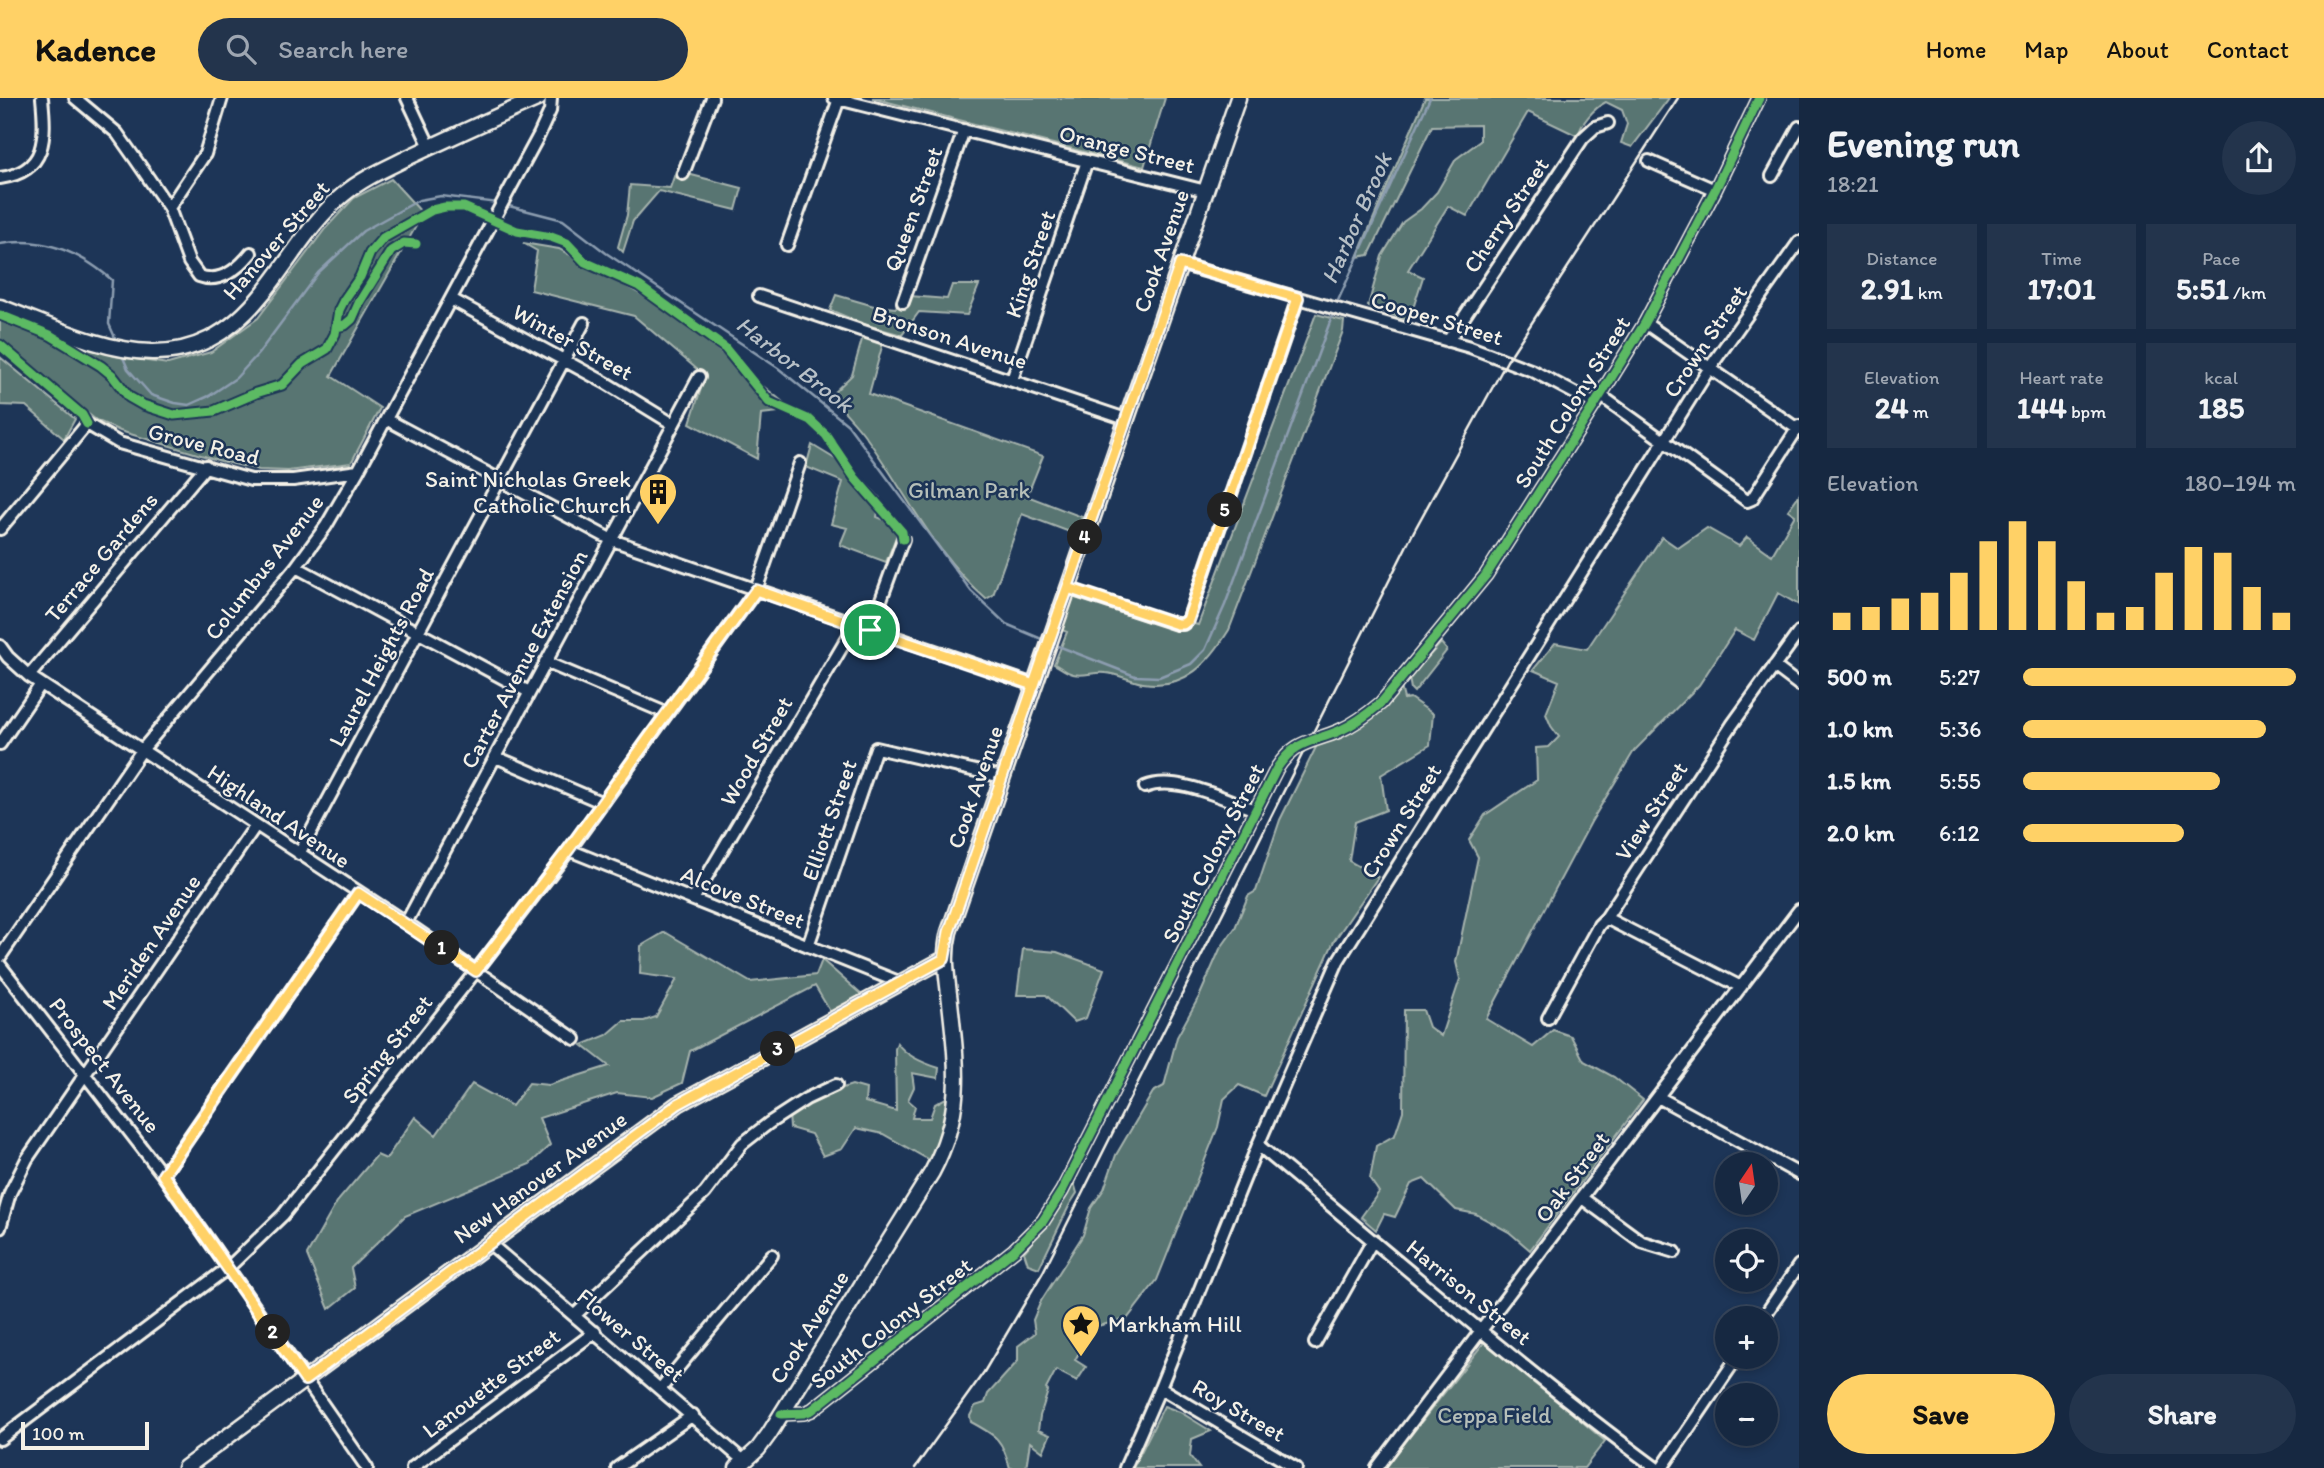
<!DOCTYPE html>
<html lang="en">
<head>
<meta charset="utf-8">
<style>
	:root { --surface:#162841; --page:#23344c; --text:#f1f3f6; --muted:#9ea6b1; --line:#35445a; --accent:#ffd166 }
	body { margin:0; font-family:Itim,sans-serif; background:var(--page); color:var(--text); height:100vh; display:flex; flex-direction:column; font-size:26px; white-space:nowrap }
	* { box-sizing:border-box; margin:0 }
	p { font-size:23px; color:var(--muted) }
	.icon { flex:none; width:38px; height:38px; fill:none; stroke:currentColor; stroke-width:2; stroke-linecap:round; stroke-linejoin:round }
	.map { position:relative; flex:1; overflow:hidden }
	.side { display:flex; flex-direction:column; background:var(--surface); width:525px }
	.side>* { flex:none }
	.needle { width:46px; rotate:13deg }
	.fabs { position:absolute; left:1715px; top:1054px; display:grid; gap:14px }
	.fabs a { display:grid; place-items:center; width:63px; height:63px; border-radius:50%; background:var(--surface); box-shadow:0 4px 10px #0003,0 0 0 2px var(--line); font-size:35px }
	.scale { position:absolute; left:21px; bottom:18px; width:128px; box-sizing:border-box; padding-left:7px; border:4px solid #f4f1e8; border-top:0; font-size:19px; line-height:24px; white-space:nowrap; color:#f4f1e8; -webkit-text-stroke:5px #1d3557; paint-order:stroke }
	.pin { position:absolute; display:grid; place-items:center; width:60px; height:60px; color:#fff; margin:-30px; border:4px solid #fff; border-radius:50%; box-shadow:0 2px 7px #0007 }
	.km { position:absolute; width:35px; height:35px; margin:-18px; border-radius:50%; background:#222; color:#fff; font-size:19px; line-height:35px; text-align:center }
	.round { display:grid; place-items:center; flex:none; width:74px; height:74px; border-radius:37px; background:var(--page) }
	.overview { display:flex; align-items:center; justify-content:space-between; height:119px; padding:0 28px }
	h1 { font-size:38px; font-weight:700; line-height:52px }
	.metrics { display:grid; grid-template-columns:repeat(3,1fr); gap:10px; height:119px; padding:7px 28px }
	.metrics div { display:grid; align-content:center; border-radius:0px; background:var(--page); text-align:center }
	.metrics b { font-size:30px; font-weight:700 }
	.metrics small { font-size:19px; font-weight:400 }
	.metrics p { font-size:19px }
	.chart { height:196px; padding:14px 28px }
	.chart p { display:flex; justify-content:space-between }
	.chart svg { width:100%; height:126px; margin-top:7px; stroke:var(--accent); stroke-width:6 }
	.action { display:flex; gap:14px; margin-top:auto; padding:14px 28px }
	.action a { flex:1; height:80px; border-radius:42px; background:var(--accent); color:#111; font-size:28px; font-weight:700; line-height:80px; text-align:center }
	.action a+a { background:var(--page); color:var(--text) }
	ul { padding:0 28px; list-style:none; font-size:23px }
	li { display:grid; grid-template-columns:112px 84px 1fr; align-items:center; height:52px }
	li i { height:18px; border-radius:9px; background:var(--accent) }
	header { display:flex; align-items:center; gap:42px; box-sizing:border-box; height:98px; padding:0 35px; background:var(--accent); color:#111 }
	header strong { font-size:33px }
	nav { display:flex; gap:38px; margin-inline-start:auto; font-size:24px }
	.search { width:490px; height:63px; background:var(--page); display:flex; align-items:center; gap:18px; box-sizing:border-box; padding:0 24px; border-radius:38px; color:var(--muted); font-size:26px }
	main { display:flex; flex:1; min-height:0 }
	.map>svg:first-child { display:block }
	.green { fill:#597572; stroke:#a6b3ad; stroke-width:2 }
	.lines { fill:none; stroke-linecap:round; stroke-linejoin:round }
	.stream { stroke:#8c9db0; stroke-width:2.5 }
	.minor-casing { stroke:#f4f1e8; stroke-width:16 }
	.major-casing { stroke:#f4f1e8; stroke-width:19 }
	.minor { stroke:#1d3557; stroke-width:10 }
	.major { stroke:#1d3557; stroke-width:14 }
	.rail { stroke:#f4f1e8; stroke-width:2.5 }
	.cycleway-casing { stroke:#1d3557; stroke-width:13 }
	.cycleway { stroke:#5cba63; stroke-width:9 }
	.route-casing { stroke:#fff; stroke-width:14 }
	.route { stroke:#ffd166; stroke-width:9 }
	.labels { text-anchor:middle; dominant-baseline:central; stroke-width:5; stroke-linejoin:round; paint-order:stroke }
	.street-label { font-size:23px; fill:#f4f1e8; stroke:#1d3557 }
	.poi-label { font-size:23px; fill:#f4f1e8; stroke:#1d3557; text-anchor:end }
	.park-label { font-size:23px; fill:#b6bfb9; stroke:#1d3557 }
	.water-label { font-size:24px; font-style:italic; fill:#b7c0c7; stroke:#1d3557 }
</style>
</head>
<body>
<header>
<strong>Kadence</strong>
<div class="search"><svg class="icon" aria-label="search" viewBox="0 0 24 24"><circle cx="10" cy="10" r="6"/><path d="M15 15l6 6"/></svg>Search here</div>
<nav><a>Home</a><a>Map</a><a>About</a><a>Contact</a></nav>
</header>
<main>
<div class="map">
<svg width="1799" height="1370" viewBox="0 0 1799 1370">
	<rect width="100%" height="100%" fill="#1d3557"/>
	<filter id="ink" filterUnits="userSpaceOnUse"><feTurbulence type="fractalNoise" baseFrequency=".0143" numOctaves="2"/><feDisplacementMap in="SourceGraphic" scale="14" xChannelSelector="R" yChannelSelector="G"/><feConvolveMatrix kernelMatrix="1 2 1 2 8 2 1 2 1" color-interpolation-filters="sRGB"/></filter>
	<g filter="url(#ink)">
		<path class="green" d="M 872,0 L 1165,0 L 1144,69 Z
			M 1425,0 L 1669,0 L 1632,49 L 1621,45 L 1627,26 L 1622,12 L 1606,4 C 1594,10 1581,25 1578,38 L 1528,14 L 1467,118 L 1448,108 L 1408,172 L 1423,179 L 1409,223 L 1368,208 L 1382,158 L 1403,124 L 1421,111 L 1437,94 L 1456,61 L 1480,43 L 1480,27 L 1432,28 L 1369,157 L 1357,159 Z
			M 676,73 L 742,90 L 736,112 L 659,93 L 633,123 L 623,154 L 618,149 L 627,117 L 630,87 L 670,90 Z
			M 391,81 L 423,116 L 331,278 L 380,310 L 351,365 L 288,373 L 259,372 L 221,363 L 120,333 L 96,322 L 0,245 L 0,214 L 114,258 L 168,266 L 211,254 L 258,220 L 325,131 L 354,100 Z
			M 523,145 L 559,151 L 667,211 L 803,320 L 788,313 L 761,316 L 757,361 L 690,325 L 705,278 L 634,218 L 531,192 L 537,153 Z
			M 952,187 L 979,187 L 967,217 L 919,214 L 902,237 L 866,227 L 830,212 L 836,197 L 874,208 L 896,210 L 898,204 L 910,198 L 947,201 Z
			M 1316,216 L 1344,223 L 1343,233 L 1229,532 C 1209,564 1186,592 1143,585 C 1130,583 1118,576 1106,575 C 1095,573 1084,579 1073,576 C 1067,575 1060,569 1054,566 L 1067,534 L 1062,532 L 1076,493 L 1198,527 Z
			M 863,238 L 883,245 L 869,296 L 1043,358 L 1027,398 L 1082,419 L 1075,436 L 1022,416 L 993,497 L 986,501 C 933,455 904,390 863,335 C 853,322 841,310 830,298 L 852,277 Z
			M 0,259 L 75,321 L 64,341 L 26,308 L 0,307 Z
			M 812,347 L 855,373 L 880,400 L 877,419 L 894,426 L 898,434 L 886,464 L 840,447 L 847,430 L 831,426 L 843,384 L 806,369 Z
			M 1799,397 L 1799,507 L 1778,495 L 1754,542 L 1735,532 L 1699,587 L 1634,653 L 1591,724 L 1486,921 L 1533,949 L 1553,932 L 1571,938 L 1584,963 L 1614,979 L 1643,1002 L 1530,1152 L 1509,1134 L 1476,1116 L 1456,1112 L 1424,1081 L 1411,1086 L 1395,1119 L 1384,1116 L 1376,1132 L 1361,1119 L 1379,1094 L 1370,1081 L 1376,1048 L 1395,1037 L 1403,1013 L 1404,912 L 1423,912 L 1429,929 L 1441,938 L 1460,881 L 1456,864 L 1478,759 L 1469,742 L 1485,717 L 1537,682 L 1536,650 L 1549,649 L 1559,639 L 1551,628 L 1546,616 L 1559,583 L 1533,572 L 1555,545 L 1587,551 L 1662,439 L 1678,450 L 1707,430 L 1739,448 L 1747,439 L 1772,457 L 1795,417 L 1788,412 Z
			M 1441,545 L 1447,552 L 1414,594 L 1411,591 L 1409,580 Z
			M 1401,589 L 1404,601 L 1410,600 L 1433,616 L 1430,647 L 1381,677 L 1386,712 L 1355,724 L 1349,763 L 1378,779 L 1334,843 L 1264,998 L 1239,987 L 1224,1001 L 1218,1029 L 1157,1182 L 1127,1221 L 1093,1229 L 1075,1262 L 1086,1269 L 1077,1283 L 1056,1272 L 1046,1291 L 1048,1293 L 1040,1318 L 1038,1332 L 1050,1337 L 1043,1354 L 1030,1344 L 1026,1370 L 1010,1370 C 1002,1341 997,1338 971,1324 L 970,1318 L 975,1308 L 985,1305 L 988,1296 L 1018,1263 L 1018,1248 L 1035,1235 L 1033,1222 L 1041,1203 L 1083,1137 L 1091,1110 L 1104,1091 L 1116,1057 L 1153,994 L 1164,988 L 1177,939 L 1200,897 L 1220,851 L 1235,830 L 1248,798 L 1256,793 L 1280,722 L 1319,643 L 1368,622 Z
			M 665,834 L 750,884 L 816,877 L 822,862 L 863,898 L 831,915 L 815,888 L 690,953 L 682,985 L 652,999 L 617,995 L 539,1020 L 550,1047 L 530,1066 L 405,1118 L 351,1170 L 355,1190 L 329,1211 L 307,1157 L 337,1104 L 377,1057 L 386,1061 L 415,1019 L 436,1037 L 472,986 L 512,1008 L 529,985 L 549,987 L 609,968 L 582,947 L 607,937 L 623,923 L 644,923 L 656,919 L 677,881 L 640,876 L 641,848 Z
			M 1023,851 L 1057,854 L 1104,871 L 1086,920 L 1074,924 L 1046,897 L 1017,897 Z
			M 897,945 C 906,958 923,965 939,970 L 938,980 L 912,975 L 914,989 L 908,1002 L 915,1008 L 912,1020 L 930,1020 L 935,1006 L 948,999 L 948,981 L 953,981 L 949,1013 L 931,1063 L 883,1036 L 856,1030 L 842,1051 L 823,1058 L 811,1036 L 790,1030 L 789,1016 L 821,997 L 852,987 L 866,991 L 865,1004 L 896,1013 L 895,951 Z
			M 1073,1081 L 1077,1095 L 1070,1106 L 1039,1170 L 1028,1166 L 1024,1154 L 1038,1137 Z
			M 1486,1242 L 1605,1343 L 1584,1370 L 1385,1370 Z
			M 1164,1308 L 1180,1314 L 1211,1333 L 1192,1341 L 1190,1358 L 1199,1370 L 1133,1370 Z"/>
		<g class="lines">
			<path class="stream" d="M 505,107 L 563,122 L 606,155 L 778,270 L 848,327 L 971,493 L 1006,526 L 1044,542
				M 0,146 C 43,138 80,154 112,182 L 109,226 L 117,244
				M 1336,207 L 1430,0
				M 122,257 L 128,271 L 151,297 L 175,305 L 189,307 L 209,298 L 236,280 L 258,256 L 318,175 L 363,133 L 419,102 L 441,98 L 498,105
				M 1053,546 L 1135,578 L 1159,579 L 1191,566 L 1205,552 L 1225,507 L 1334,213"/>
			<defs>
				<path id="minor" d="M 75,0 L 117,35 L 136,62 L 169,110 L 189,164 L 199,178 C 220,186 239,170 251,155
					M 407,0 L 430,49
					M 834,0 L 1206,93
					M 1649,63 L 1715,92
					M 683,76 L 712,0
					M 1772,78 L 1799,29
					M 0,80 C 47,74 46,39 42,0
					M 169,110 L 205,56 L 222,0
					M 787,147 L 839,1
					M 1180,166 L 1470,249 L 1533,273 L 1595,306
					M 759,198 L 1126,321
					M 451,201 L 606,285 L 673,326
					M 903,204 L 964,32
					M 1645,225 L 1799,332
					M 1448,243 L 1583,40 L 1595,29 L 1608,25
					M 1012,282 L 1087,63
					M 1600,297 L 1747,403 L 1752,401 L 1799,328
					M 386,321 L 612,442 L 1034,587
					M 0,431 L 87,326 L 119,345 L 251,382 L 293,382 L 358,373
					M 296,469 L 529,594
					M 1067,490 L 1176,526 L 1183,526 L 1188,522 L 1298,200
					M 870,532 L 903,441
					M 0,548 L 8,559 L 29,578 L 406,825 L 575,941
					M 545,564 L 666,615
					M 1774,568 L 1799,587
					M 29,578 L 206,368
					M 0,646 L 41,586
					M 496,659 L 603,705
					M 1145,689 C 1176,676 1225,702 1256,712
					M 569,752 L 901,885
					M 299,756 L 584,225
					M 694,800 L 855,527
					M 1606,820 L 1741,889
					M 406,825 L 699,279
					M 808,848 L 876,650 L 1002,679
					M 0,859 L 142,652 L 296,469 L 326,428 L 358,373 L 539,37 L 550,13 L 551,0
					M 0,867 L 163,1077 L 367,1370
					M 1548,920 L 1599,827 L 1606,820 L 1732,627 L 1799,534
					M 1658,999 L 1799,1076
					M 1258,1047 C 1390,1156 1519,1269 1656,1370
					M 163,1077 L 358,795
					M 1582,1100 L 1642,1144 L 1675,1154
					M 0,1130 L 10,1095 L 27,1061 L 256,727
					M 489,1145 L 745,1364
					M 575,1217 L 705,1095 L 742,1046 L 769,1025 L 806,1001 L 836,987
					M 1763,1220 L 1799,1167
					M 1315,1245 L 1373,1142
					M 661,1290 L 772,1157
					M 1160,1290 L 1296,1370
					M 781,1316 L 804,1315 L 812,1312 L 1014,1152 L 1043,1123 L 1062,1093 L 1277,670 C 1296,642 1310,645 1339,633 C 1355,626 1368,616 1381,605 L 1486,477 L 1595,306 L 1645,225 L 1715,92 L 1759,0
					M 0,1341 L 229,1169 L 283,1117 L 476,873 L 569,752 L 756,492 L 800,365
					M 412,1370 L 595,1234
					M 617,1370 L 693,1317
					M 1125,1370 L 1160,1290 L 1258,1047 L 1338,863 L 1709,271 L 1799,144
					M 1377,1370 L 1799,812
					M 1662,1370 L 1738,1258"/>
				<path id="major" d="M 0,209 C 98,246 184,295 264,194 C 290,162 312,122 344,96 C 363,80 387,70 409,59 C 452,39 495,19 539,0
					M 185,1370 L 678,1006 L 944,861
					M 737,1370 L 758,1351 L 769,1336 L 932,1074 C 964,1014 957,969 950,904 C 947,879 943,858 949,834 L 1238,0"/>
			</defs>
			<use href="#minor" class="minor-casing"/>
			<use href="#major" class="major-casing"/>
			<use href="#minor" class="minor"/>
			<use href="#major" class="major"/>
			<path class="rail" d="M 915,1370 L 984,1274 L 1043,1174 L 1414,433 L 1507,263 L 1678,0"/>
			<defs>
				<path id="cycleway" d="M 0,217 L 50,237 L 101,268 L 112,277 L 129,299 L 143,307 L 174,317 L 214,313 L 256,295 L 282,287 L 302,266 L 327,251 L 335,236 L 339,212 L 344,202 L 360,179 L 370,155 L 383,140 L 432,112 L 445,109 L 464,109 L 517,133 L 551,139 L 567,145 L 585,164 L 639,188 L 725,250 L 769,304 L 810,322 L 826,337 L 855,380 L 902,434 L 903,441
					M 336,229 L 345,227 L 352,221 L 360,203 L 391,153 L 404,145 L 416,146
					M 0,247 L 82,317 L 87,326
					M 781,1316 L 804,1315 L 812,1312 L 1014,1152 L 1043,1123 L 1062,1093 L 1277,670 C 1296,642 1310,645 1339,633 C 1355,626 1368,616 1381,605 L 1486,477 L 1595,306 L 1645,225 L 1715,92 L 1759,0"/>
			</defs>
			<use href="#cycleway" class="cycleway-casing"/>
			<use href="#cycleway" class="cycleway"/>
		</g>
	</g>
	<g class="lines" filter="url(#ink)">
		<defs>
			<path id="route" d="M 870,532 L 756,492 L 569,751 L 476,873 L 358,795 L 163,1077 L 305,1282 L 678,1006 L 944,861 L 949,834 L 1044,557 C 1089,427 1135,296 1180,166 L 1298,200 L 1188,522 L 1183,526 L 1177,526 L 1068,490 C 1056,522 1045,555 1034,587 L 870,532"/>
		</defs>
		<use href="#route" class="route-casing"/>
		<use href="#route" class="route"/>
	</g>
	<defs>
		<symbol id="building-pin" viewBox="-11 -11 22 30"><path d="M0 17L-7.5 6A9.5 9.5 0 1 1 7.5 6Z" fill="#ffd166" stroke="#1d3557"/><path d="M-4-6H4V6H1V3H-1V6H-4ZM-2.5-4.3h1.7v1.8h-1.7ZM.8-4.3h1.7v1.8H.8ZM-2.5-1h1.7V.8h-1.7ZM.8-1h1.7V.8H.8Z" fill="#111"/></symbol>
		<symbol id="sight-pin" viewBox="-11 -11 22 30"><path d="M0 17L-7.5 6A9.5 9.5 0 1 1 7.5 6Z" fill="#ffd166" stroke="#1d3557"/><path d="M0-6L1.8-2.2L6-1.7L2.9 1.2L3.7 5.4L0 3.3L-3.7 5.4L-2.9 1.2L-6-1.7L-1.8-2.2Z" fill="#111"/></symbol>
	</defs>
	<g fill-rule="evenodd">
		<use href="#building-pin" x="636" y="372" width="44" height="60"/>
		<use href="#sight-pin" x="1059" y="1204" width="44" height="60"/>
	</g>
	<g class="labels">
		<g class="street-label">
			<text transform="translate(1127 51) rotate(14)">Orange Street</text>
			<text transform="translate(913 111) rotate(-70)">Queen Street</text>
			<text transform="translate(1506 117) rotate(-56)">Cherry Street</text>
			<text transform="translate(276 142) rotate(-49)">Hanover Street</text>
			<text transform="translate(1161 153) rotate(-71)">Cook Avenue</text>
			<text transform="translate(1030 166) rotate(-71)">King Street</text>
			<text transform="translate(1437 220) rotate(17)">Cooper Street</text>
			<text transform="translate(950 239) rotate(18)">Bronson Avenue</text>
			<text transform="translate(1705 243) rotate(-56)">Crown Street</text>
			<text transform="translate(573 244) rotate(29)">Winter Street</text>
			<text transform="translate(1572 304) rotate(-58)">South Colony Street</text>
			<text transform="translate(204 346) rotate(14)">Grove Road</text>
			<text transform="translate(101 459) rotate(-50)">Terrace Gardens</text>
			<text transform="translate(264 469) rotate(-52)">Columbus Avenue</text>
			<text transform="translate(381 559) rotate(-62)">Laurel Heights Road</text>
			<text transform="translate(524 561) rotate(-62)">Carter Avenue Extension</text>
			<text transform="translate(756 653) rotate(-60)">Wood Street</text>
			<text transform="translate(975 689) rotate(-71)">Cook Avenue</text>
			<text transform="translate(1651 713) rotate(-57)">View Street</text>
			<text transform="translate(279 718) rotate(34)">Highland Avenue</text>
			<text transform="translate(829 722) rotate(-71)">Elliott Street</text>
			<text transform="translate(1401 723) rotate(-58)">Crown Street</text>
			<text transform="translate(1213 755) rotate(-63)">South Colony Street</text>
			<text transform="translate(743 799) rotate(22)">Alcove Street</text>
			<text transform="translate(151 844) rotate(-56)">Meriden Avenue</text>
			<text transform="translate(387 951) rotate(-52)">Spring Street</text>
			<text transform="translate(105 967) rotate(52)">Prospect Avenue</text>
			<text transform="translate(540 1079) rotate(-36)">New Hanover Avenue</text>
			<text transform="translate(1572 1079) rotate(-53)">Oak Street</text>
			<text transform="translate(1469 1194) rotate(39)">Harrison Street</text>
			<text transform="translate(891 1225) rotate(-38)">South Colony Street</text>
			<text transform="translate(809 1229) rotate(-58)">Cook Avenue</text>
			<text transform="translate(631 1237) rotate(40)">Flower Street</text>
			<text transform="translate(491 1285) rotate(-37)">Lanouette Street</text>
			<text transform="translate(1239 1312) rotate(30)">Roy Street</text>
		</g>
		<g class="poi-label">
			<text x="631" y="381">Saint Nicholas Greek<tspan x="631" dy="26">Catholic Church</tspan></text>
			<text x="1108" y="1226" text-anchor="start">Markham Hill</text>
		</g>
		<g class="park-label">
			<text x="969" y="392">Gilman Park</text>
			<text x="1494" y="1317">Ceppa Field</text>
		</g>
		<g class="water-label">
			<text transform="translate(1356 120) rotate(-66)">Harbor Brook</text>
			<text transform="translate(795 266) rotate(38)">Harbor Brook</text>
		</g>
	</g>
</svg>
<div class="fabs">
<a><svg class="needle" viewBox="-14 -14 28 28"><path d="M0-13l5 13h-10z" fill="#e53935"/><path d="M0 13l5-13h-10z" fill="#9ea6b1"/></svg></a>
<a><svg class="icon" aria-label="locate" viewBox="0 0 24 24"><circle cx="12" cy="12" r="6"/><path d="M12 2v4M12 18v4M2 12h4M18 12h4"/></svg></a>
<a>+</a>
<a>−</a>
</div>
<div class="scale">100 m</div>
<div class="pin" style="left:870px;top:532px;background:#1e9e55"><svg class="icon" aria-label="arrive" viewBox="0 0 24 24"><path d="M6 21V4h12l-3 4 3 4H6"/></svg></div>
<b class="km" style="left:442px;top:850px">1</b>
<b class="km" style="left:273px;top:1234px">2</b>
<b class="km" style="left:778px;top:951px">3</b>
<b class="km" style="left:1085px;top:439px">4</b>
<b class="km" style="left:1225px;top:412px">5</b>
</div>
<section class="side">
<div class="overview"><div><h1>Evening run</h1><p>18:21</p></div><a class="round"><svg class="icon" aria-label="share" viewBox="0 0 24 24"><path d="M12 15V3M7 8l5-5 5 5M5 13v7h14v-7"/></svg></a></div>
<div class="metrics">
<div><p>Distance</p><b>2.91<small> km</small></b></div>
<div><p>Time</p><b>17:01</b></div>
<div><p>Pace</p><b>5:51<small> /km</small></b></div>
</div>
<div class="metrics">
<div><p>Elevation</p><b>24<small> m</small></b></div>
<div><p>Heart rate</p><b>144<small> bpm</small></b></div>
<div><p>kcal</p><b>185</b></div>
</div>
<div class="chart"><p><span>Elevation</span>180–194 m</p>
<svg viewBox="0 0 160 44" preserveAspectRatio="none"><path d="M5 44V38M15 44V36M25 44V33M35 44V31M45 44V24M55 44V13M65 44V6M75 44V13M85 44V27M95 44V38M105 44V36M115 44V24M125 44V15M135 44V17M145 44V29M155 44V38"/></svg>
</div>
<ul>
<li><b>500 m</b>5:27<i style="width:100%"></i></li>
<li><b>1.0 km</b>5:36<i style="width:89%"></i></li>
<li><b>1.5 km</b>5:55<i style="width:72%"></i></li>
<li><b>2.0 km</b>6:12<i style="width:59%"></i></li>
</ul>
<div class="action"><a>Save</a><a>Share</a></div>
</section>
</main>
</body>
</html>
